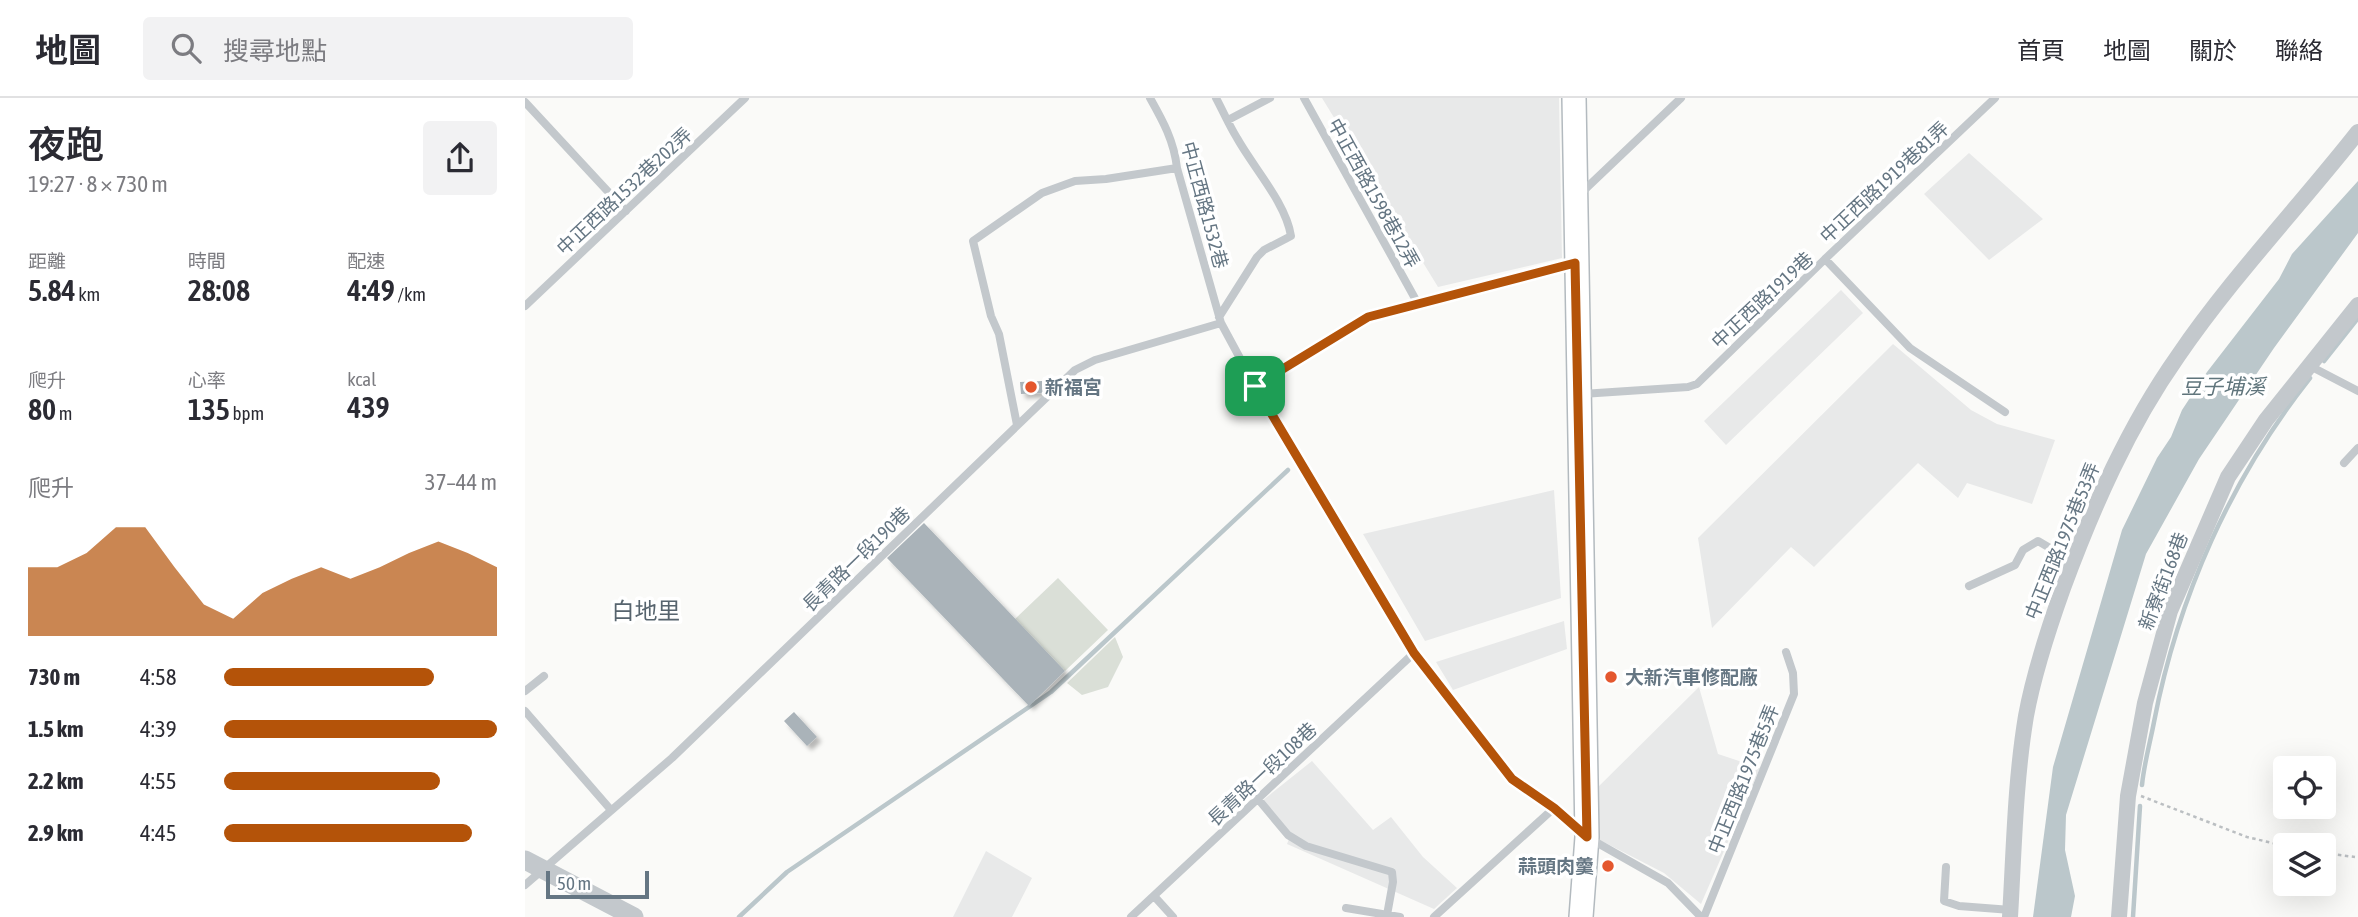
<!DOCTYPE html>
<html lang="zh-TW">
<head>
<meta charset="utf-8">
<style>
	:root { --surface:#fff; --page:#f2f2f3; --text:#2b2b33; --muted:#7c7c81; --line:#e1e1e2; --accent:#b45309 }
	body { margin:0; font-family:"Asap Condensed","Noto Sans TC",sans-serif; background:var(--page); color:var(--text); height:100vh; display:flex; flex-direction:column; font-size:26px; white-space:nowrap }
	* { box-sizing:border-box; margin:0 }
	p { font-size:23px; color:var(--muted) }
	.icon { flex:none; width:38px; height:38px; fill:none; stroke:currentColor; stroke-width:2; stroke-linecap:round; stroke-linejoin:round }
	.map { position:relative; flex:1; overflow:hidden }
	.drawer { display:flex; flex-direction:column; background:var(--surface); width:525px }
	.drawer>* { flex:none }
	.buttons { position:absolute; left:1748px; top:658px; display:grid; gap:14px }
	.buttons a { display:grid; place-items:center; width:63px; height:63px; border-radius:7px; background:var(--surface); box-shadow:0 7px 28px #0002; font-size:35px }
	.scale { position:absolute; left:21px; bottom:18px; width:103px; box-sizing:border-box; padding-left:7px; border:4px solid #657683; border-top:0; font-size:19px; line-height:24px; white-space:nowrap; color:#657683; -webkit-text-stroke:5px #fff; paint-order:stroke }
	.pin { position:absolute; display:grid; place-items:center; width:60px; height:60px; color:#fff; margin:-30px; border-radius:14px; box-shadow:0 4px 10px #0006 }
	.round { display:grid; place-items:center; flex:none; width:74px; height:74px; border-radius:7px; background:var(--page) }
	.headline { display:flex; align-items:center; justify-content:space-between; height:119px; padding:0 28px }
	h1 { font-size:38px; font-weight:600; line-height:52px }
	.stats { display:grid; grid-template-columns:repeat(3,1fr); gap:10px; height:119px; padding:7px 28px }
	.stats div { display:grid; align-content:center }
	.stats b { font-size:30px; font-weight:600 }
	.stats small { font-size:19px; font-weight:400 }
	.stats p { font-size:19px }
	.chart { height:196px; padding:14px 28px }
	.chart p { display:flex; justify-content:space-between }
	.chart svg { width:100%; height:126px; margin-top:7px; fill:var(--accent); opacity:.7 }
	ul { padding:0 28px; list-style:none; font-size:23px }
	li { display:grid; grid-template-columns:112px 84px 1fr; align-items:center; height:52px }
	li i { height:18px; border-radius:9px; background:var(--accent) }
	header { display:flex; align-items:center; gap:42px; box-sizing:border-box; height:98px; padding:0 35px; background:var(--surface); border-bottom:2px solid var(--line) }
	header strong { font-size:33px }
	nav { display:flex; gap:38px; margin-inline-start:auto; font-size:24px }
	.search { width:490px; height:63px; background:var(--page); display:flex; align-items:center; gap:18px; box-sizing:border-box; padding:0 24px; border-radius:7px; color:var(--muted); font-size:26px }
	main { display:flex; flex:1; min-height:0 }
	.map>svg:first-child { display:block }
	.built { fill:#e8e9e9 }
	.green { fill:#dadfd7 }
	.water { fill:#bbc7cb }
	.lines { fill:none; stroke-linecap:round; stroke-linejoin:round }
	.stream { stroke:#bbc7cb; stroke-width:4.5 }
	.building { fill:#aab3b9; filter:url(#shadow) }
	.secondary-casing { stroke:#b3babf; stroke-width:26 }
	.path { stroke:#bbbfc2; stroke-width:2.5; stroke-dasharray:3.5 3.5; stroke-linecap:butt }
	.service { stroke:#c3c8cc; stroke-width:8 }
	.minor { stroke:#c3c8cc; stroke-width:16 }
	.tertiary { stroke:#c3c8cc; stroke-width:19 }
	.secondary { stroke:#fff; stroke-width:23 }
	.route-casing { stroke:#fff; stroke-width:14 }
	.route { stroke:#b45309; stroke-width:9 }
	.poi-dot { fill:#e4572e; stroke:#fff; stroke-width:2.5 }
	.labels { text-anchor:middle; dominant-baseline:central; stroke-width:7; stroke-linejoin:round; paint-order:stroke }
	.street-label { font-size:19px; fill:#657683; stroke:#fff }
	.poi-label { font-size:19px; font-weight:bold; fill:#657683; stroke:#fff; text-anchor:start }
	.water-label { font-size:21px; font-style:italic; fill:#60757c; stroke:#fff }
	.quarter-label { font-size:23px; fill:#57646e; stroke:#fff }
</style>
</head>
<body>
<header>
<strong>地圖</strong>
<div class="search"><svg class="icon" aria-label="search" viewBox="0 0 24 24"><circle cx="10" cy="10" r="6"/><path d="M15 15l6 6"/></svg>搜尋地點</div>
<nav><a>首頁</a><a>地圖</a><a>關於</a><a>聯絡</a></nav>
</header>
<main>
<section class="drawer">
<div class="headline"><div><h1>夜跑</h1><p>19:27 · 8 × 730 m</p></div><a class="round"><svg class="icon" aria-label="share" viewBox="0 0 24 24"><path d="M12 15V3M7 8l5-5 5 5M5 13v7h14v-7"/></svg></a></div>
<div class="stats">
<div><p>距離</p><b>5.84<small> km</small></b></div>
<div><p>時間</p><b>28:08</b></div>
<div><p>配速</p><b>4:49<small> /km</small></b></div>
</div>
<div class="stats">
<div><p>爬升</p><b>80<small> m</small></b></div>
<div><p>心率</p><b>135<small> bpm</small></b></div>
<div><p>kcal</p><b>439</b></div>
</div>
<div class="chart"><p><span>爬升</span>37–44 m</p>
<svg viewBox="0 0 160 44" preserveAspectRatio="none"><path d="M0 44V20L10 20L20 15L30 6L40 6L50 20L60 33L70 38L80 29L90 24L100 20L110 24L120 20L130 15L140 11L150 15L160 20V44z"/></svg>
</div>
<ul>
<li><b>730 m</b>4:58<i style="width:77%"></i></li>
<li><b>1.5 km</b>4:39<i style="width:100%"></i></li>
<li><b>2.2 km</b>4:55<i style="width:79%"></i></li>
<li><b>2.9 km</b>4:45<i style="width:91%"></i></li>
</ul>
</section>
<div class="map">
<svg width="1833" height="819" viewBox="0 0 1833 819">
	<defs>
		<filter id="shadow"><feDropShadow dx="4.5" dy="4.5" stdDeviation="2" flood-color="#0004"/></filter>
	</defs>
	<rect width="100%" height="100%" fill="#fafaf8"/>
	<path class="built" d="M 797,0 L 1034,0 L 1037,160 L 913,189 Z
		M 1444,55 L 1518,121 L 1464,162 L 1399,96 Z
		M 1316,192 L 1338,215 L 1201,347 L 1179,323 Z
		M 1368,246 L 1446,312 L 1472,326 L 1530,342 L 1507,406 L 1442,385 L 1433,400 L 1393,365 L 1289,469 L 1266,449 L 1187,530 L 1173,440 Z
		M 1029,392 L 1036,500 L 900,543 L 838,436 Z
		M 1039,523 L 1042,551 L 928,592 L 911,564 Z
		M 1174,589 L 1193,656 L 1235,670 L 1176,806 L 1139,775 L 1069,739 L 1068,694 Z
		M 787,663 L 848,732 L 866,719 L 898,759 L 932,790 L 909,811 L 762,746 L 766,736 L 737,703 Z
		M 461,753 L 507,780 L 487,819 L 428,819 Z"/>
	<path class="green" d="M 533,480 L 583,532 L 540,573 L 490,521 Z
		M 590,539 L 598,559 L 583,589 L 557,597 L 542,585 Z"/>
	<path class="water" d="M 1833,83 L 1833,135 L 1749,250 L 1674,361 L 1621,456 L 1541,717 L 1540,752 L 1550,798 L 1546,819 L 1508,819 L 1528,669 L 1597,432 L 1632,360 L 1646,339 L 1657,312 L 1682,274 L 1754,181 L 1767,156 Z"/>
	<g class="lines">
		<path class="stream" d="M 1799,263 L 1833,220
			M 1617,687 C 1619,666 1625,645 1629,624 C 1653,499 1706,380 1785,280
			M 214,819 L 262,774 L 526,594 L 763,372
			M 1608,819 L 1615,708"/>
	</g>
	<path class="building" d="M 517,283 L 517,295 L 496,296 L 495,284 Z
		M 399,425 L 540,573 L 504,608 L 362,460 Z
		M 269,614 L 292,639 L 282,648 L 259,623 Z"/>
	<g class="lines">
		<defs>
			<path id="secondary" d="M 1049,0 L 1062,739 L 1056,819"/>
		</defs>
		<use href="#secondary" class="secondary-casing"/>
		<path class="path" d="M 1616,698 L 1722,739 L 1760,748
			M 1799,755 L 1830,759"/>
		<path class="service" d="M 625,0 C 638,23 649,43 652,70 L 696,225 L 730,288 L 889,555 L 987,681 L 1029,710 L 1062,739 L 1143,785 L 1176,819
			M 691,0 C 698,13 704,27 712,40 C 728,69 761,105 766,138 L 739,152 L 732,159 L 694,219
			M 779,0 L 892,204
			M 0,4 L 101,113
			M 703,22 L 745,0
			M 1054,97 L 1156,0
			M 1300,161 L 1470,0
			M 0,208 L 220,0
			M 1785,268 L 1833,293
			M 730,288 L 843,219 L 1050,165
			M 1057,296 L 1163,289 L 1172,286 L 1300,161 L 1385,250 L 1480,314
			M 492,327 L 474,236 L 466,218 L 448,143 L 517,95 L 550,83 L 581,81 L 652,70
			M 1819,365 L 1833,350
			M 1444,488 L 1490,467 L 1498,452 L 1513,443 L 1530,453 L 1547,467
			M 0,593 L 19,578
			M 0,613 L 86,712
			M 733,701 L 763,737 L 781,748 L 867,774 L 868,784 L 862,817
			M 1421,769 L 1419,803 L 1434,808 L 1486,812
			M 0,787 L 147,660 L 550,272 L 570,262 L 696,225
			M 629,798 L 648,819
			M 821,810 L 875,819
			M 606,819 L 889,555
			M 909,819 L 1029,710
			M 1179,819 L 1269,596 L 1268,575 L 1261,554"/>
		<path class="minor" d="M 1485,819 C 1489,752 1490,684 1501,618 C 1509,574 1523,532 1538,490 C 1568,409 1603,329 1653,258 C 1707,179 1774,109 1833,34
			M 1594,819 L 1603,698 L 1620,605 L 1645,513 L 1703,379 L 1741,322 L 1833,207"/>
		<path class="tertiary" d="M 0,762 L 109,819"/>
		<use href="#secondary" class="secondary"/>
	</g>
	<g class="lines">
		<defs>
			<path id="route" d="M 1050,165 L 1062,739 L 1029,710 L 987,681 L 889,555 L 730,288 L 843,219 Z"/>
		</defs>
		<use href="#route" class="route-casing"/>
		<use href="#route" class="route"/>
	</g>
	<g class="poi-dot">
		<circle cx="506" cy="289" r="7"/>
		<circle cx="1086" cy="579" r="7"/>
		<circle cx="1083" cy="768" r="7"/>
	</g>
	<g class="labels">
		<g class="street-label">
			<text transform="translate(1359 84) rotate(-43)">中正西路1919巷81弄</text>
			<text transform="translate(99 93) rotate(-43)">中正西路1532巷202弄</text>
			<text transform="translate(849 95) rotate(61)">中正西路1598巷12弄</text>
			<text transform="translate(680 107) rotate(75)">中正西路1532巷</text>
			<text transform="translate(1237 202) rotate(-43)">中正西路1919巷</text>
			<text transform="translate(1537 443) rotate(-68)">中正西路1975巷53弄</text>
			<text transform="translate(331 461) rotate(-44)">長青路一段190巷</text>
			<text transform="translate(1638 483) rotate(-69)">新寮街168巷</text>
			<text transform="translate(737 676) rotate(-43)">長青路一段108巷</text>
			<text transform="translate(1218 681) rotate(-68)">中正西路1975巷5弄</text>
		</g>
		<g class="poi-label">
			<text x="520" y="289">新福宮</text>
			<text x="1100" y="579">大新汽車修配廠</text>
			<text x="1069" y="768" text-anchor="end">蒜頭肉羹</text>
		</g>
		<g class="water-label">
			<text x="1698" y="288">豆子埔溪</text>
		</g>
		<g class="quarter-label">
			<text x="121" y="513">白地里</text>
		</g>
	</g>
</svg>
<div class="buttons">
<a><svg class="icon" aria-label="locate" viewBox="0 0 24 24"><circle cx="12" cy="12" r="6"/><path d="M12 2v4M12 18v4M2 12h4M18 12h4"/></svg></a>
<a><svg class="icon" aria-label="layers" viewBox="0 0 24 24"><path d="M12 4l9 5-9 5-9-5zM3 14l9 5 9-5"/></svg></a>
</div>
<div class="scale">50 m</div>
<div class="pin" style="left:730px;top:288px;background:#1e9e55"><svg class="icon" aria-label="arrive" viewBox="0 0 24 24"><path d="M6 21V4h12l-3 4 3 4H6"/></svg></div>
</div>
</main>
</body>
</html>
